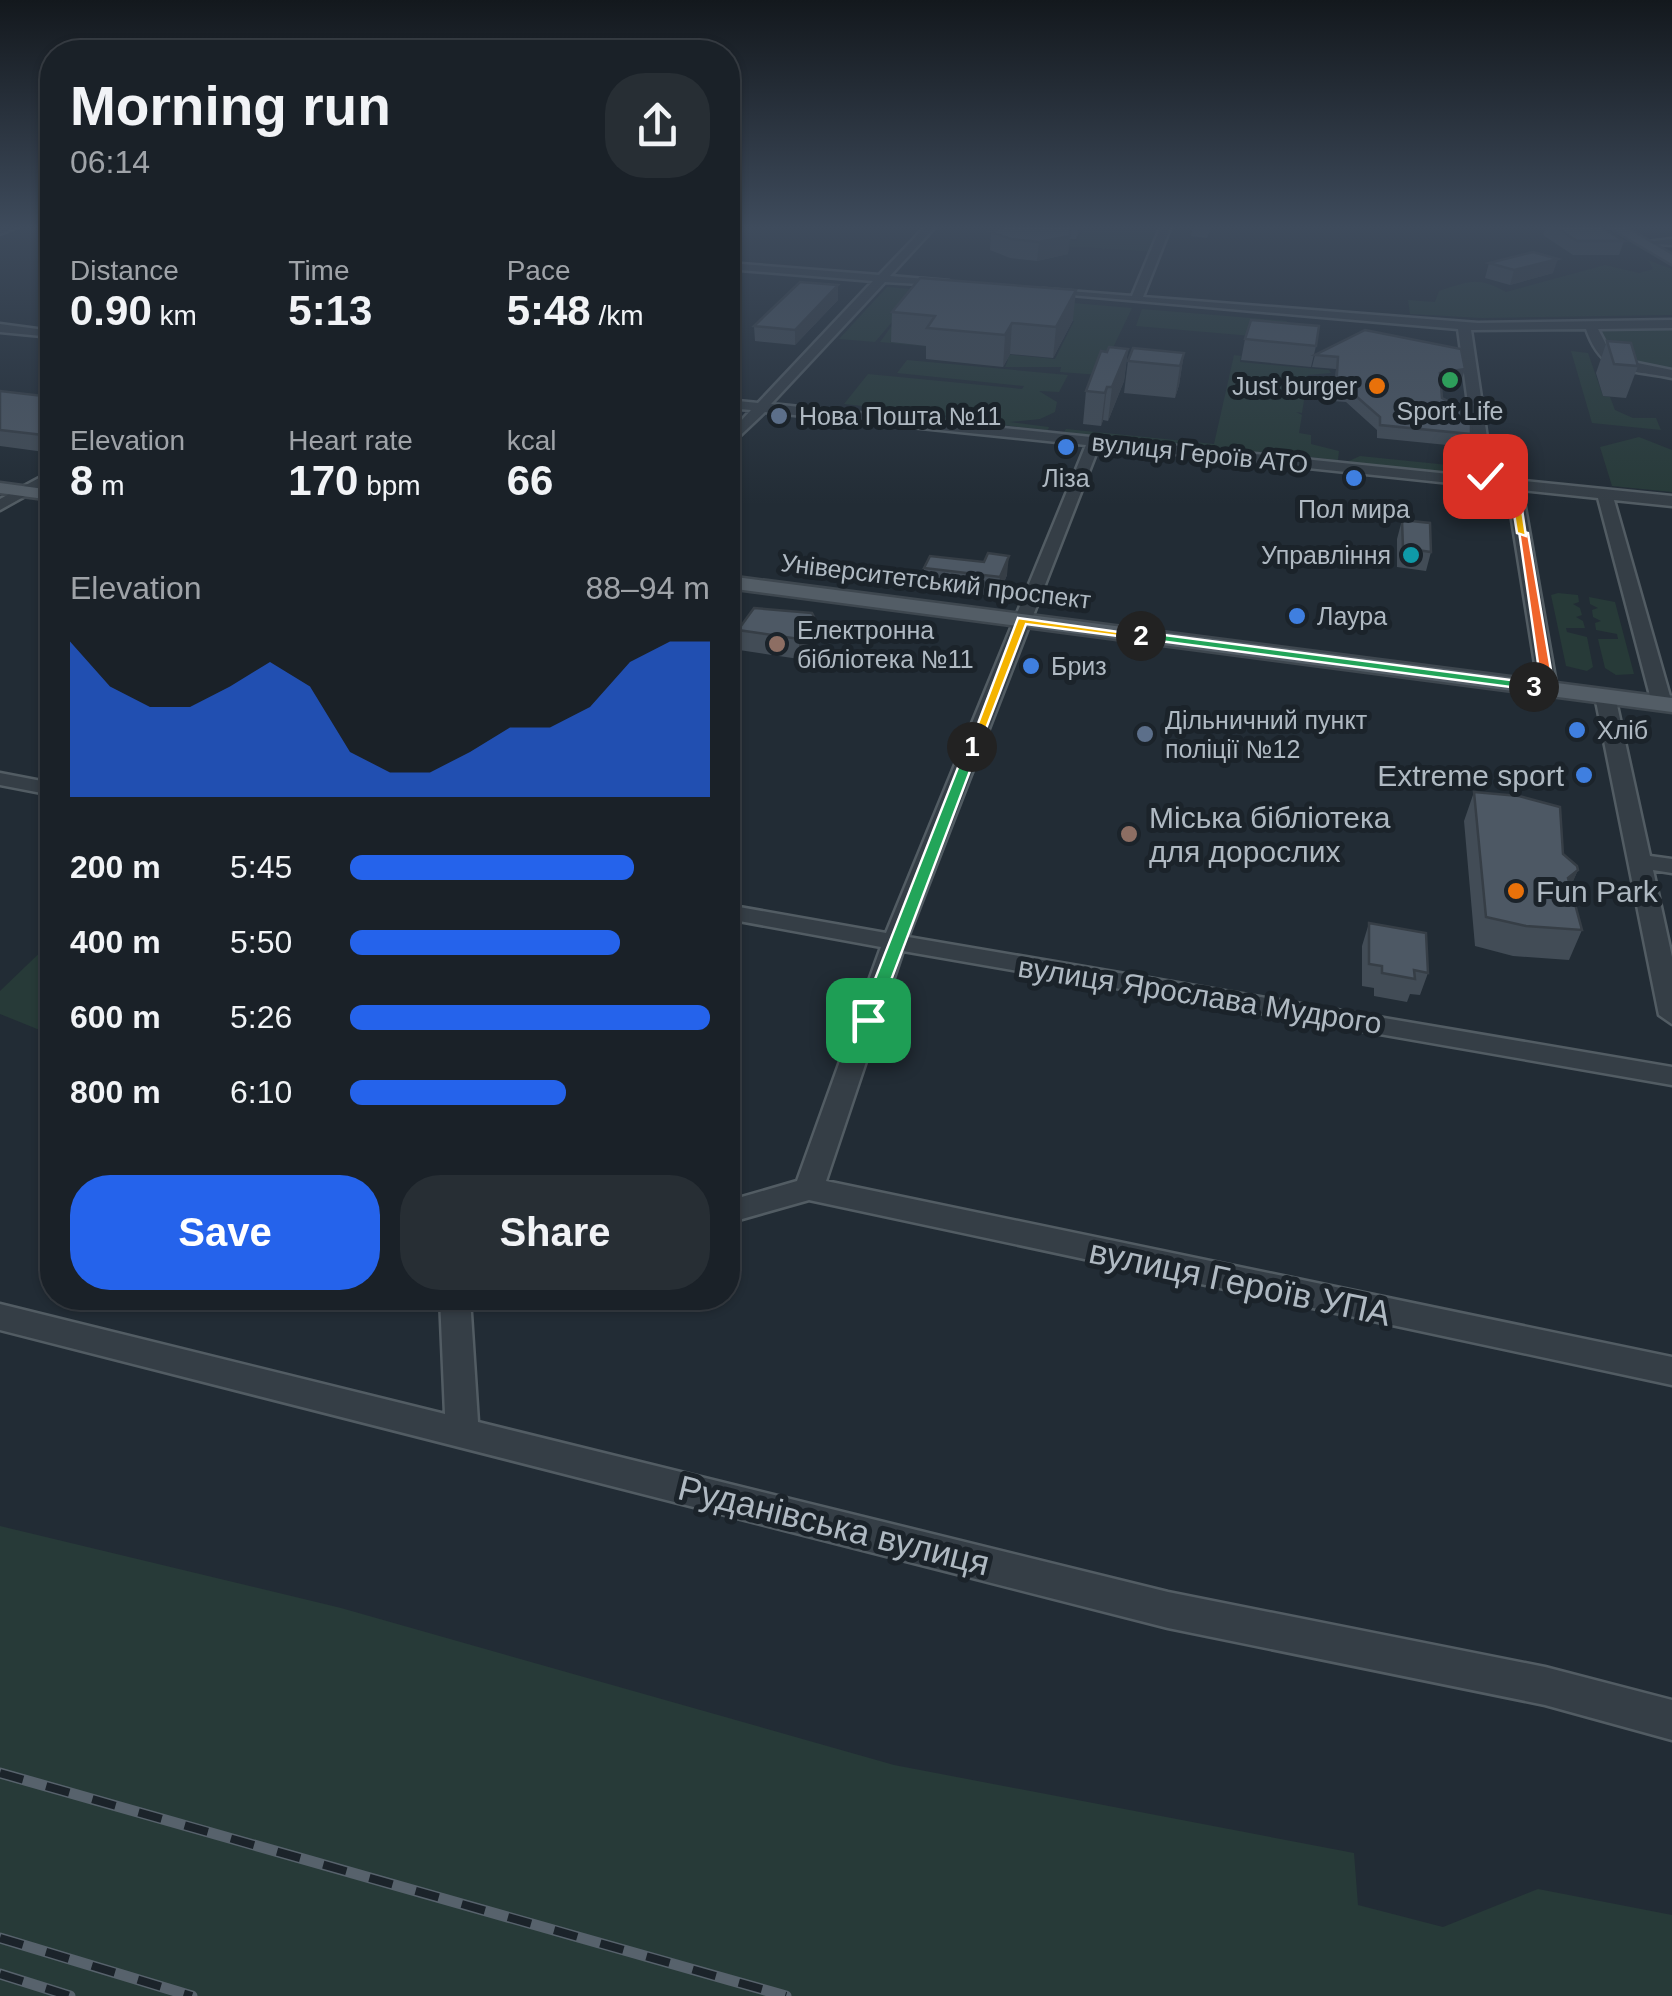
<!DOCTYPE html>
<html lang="en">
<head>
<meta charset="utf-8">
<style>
	:root { --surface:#1a2128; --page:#272e34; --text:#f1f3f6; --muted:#9fa3a8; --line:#383e45; --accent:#2563eb }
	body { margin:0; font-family:Helvetica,sans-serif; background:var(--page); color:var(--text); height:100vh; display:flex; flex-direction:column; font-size:38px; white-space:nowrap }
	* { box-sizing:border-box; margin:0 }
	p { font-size:32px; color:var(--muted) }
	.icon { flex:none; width:55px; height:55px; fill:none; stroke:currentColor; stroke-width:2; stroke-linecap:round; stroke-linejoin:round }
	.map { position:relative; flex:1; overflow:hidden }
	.panel { position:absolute; left:40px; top:40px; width:700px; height:1270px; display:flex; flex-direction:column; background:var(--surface); border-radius:40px; box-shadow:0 2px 8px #0004,0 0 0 2px var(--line) }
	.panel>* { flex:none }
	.pin { position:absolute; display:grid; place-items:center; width:85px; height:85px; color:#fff; margin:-42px; border-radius:20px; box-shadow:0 5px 15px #0006 }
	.km { position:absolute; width:50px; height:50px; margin:-25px; border-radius:50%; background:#222; color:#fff; font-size:28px; line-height:50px; text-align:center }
	.round { display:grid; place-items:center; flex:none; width:105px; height:105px; border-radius:40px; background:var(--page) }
	.head { display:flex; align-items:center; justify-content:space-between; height:170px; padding:0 30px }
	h1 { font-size:55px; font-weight:700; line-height:75px }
	.figures { display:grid; grid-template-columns:repeat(3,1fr); gap:15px; height:170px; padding:10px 30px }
	.figures div { display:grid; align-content:center }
	.figures b { font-size:42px; font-weight:700 }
	.figures small { font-size:28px; font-weight:400 }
	.figures p { font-size:28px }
	.chart { height:280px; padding:20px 30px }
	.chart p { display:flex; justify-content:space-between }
	.chart svg { width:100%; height:180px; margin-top:10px; fill:var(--accent); opacity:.7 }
	.action { display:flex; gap:20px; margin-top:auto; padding:20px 30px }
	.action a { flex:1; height:115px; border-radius:40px; background:var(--accent); color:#fff; font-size:40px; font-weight:700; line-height:115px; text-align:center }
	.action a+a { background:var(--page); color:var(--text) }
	ul { padding:0 30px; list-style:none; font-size:32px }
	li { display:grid; grid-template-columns:160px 120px 1fr; align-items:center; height:75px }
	li i { height:25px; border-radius:12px; background:var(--accent) }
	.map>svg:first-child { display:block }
	.green { fill:#273a38 }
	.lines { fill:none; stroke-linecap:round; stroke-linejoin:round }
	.minor-casing { stroke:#525c63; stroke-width:5 }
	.major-casing { stroke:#3e474f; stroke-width:5 }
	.minor { fill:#353e46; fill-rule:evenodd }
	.major { fill:#535d66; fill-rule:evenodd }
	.rail-casing { stroke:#57626c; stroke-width:11 }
	.rail { stroke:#1b232a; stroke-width:8; stroke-dasharray:24; stroke-linecap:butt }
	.wall { fill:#424c56 }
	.shaded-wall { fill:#363e46 }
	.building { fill:#4d5864; stroke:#363e46; stroke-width:2.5 }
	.split-1 { fill:#22a559; stroke:#fff; stroke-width:2.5 }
	.split-2 { fill:#f5b400; stroke:#fff; stroke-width:2.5 }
	.split-3 { fill:#22a559; stroke:#fff; stroke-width:2.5 }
	.split-4 { fill:#f0652b; stroke:#fff; stroke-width:2.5 }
	.split-5 { fill:#f5b400; stroke:#fff; stroke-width:2.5 }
	.leisure-dot { fill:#2e9e5b; stroke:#1b232a; stroke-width:4 }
	.food-dot { fill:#e8710a; stroke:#1b232a; stroke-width:4 }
	.service-dot { fill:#5c6f8a; stroke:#1b232a; stroke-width:4 }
	.shop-dot { fill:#3f7fe0; stroke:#1b232a; stroke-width:4 }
	.culture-dot { fill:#0f9aa8; stroke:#1b232a; stroke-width:4 }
	.education-dot { fill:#8d6e63; stroke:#1b232a; stroke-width:4 }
	.labels { text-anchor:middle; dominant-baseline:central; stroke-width:10; stroke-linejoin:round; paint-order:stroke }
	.far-poi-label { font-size:25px; fill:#afb9c2; stroke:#1b232a; text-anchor:start }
	.far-street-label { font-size:25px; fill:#afb9c2; stroke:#1b232a }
	.poi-label { font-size:30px; fill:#afb9c2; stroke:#1b232a; text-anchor:start }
	.street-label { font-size:30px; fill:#afb9c2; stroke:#1b232a }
	.near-street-label { font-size:35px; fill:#afb9c2; stroke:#1b232a }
</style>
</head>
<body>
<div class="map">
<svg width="1672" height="1996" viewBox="0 0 1672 1996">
	<rect width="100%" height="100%" fill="#222c35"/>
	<path class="green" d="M 1085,226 L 1161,226 L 1156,252 L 1066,246 L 1069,240 L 1077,241 Z
		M 1648,260 L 1672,269 L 1672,315 L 1482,318 L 1410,314 L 1408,300 L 1435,302 L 1439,291 C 1469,281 1478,276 1506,292 L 1605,265 L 1639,273 L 1653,269 Z
		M 887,287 L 993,296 L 918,306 L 890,342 L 932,347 L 880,342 L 909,302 L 875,342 L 839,339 Z
		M 1014,298 L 1132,308 L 1100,375 L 1060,372 L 1061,367 L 1005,367 L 1008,360 L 1002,359 L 1003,354 L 1055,359 L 1074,321 L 1057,318 Z
		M 1142,309 L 1287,321 L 1285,339 L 1136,326 Z
		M 1672,324 L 1672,374 L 1615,364 L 1591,326 Z
		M 1571,351 L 1588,353 L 1603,396 L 1610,397 L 1615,410 L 1633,418 L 1656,418 L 1661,430 L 1592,423 Z
		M 1234,355 L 1241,356 L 1240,362 L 1329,370 L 1331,373 L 1308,375 L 1302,413 L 1296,412 L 1302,415 L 1299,433 L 1311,435 L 1311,444 L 1339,451 L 1338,460 L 1247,451 L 1338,464 L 1063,436 L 1232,451 L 1064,432 L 1066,429 L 1214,444 Z
		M 907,360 L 1068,375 L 1059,392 L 1039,391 L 1057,402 L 1055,412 L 1040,419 L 1010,422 L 1049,427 L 1048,430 L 837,408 L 992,421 L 844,404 L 868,374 L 1022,389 L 1024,386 L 897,373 Z
		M 1639,437 L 1672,450 L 1672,492 L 1612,486 L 1600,447 Z
		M 1360,456 L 1468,467 L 1479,475 L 1357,466 L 1349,461 Z
		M 1558,593 L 1578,595 L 1579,602 L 1573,604 L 1580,608 L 1582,615 L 1576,617 L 1583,621 L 1585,628 L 1566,628 L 1567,632 L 1587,637 L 1593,667 L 1587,671 L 1566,666 L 1551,595 Z
		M 1589,597 L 1615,602 L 1634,674 L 1616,675 L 1605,668 L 1598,639 L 1618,639 L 1617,634 L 1596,630 L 1595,623 L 1601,621 L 1593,617 L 1592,610 L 1598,608 L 1590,604 Z
		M 52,941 L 52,1035 L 0,1014 L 0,991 Z
		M 0,1526 L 341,1608 L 894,1765 L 1354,1853 L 1358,1905 L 1443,1927 L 1538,1889 L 1672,1915 L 1672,1996 L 0,1996 Z"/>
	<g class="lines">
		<defs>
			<path id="minor" d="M 6,226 L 20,226 L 0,234 L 0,228 Z
				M 926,226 L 936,226 L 890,276 L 949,281 L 953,286 L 885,282 L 771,404 L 1478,477 L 1458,329 L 1037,292 L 1043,289 L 1132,296 L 1161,226 L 1171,226 L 1143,297 L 1478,323 L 1672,320 L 1672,328 L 1598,329 L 1613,358 L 1672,370 L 1672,378 C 1627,368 1603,377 1586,329 L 1471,330 L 1493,478 L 1672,496 L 1672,506 L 1614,500 L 1672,703 L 1669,707 L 1655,707 L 1652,703 L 1598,498 L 1522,490 L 1557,689 L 1548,695 L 1539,689 L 1507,489 L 1099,446 L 908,937 L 1672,1067 L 1672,1085 L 903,951 L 826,1181 L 1672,1357 L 1672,1385 L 809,1200 L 728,1223 L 728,1201 L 797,1181 L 881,947 L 728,919 L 728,905 L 886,933 L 1086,445 L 765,412 L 728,447 L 728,435 L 751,410 L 728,408 L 728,400 L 758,403 L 873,281 L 728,269 L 728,263 L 879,275 Z
				M 1672,239 L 1672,245 L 1638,243 Z
				M 0,324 L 52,331 L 52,337 L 0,332 Z
				M 52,471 L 52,481 L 0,510 L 0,499 Z
				M 1605,690 L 1615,696 L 1650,856 L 1672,859 L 1672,873 L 1653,870 L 1672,957 L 1672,1024 L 1659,1015 L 1595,696 Z
				M 0,773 L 52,783 L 52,795 L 0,785 Z
				M 440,1298 L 470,1298 L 478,1422 L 1168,1592 L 1545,1667 L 1672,1700 L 1672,1740 L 1545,1705 L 1168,1628 L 0,1330 L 0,1304 L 445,1414 Z"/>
			<path id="major" d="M 1608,226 L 1622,226 L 1672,255 L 1672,264 Z
				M 0,483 L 52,490 L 52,500 L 0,493 Z
				M 728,576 L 1672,698 L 1672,712 L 728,588 Z"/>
		</defs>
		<use href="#minor" class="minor-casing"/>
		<use href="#major" class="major-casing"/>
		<use href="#minor" class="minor"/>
		<use href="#major" class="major"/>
		<defs>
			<path id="rail" d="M 0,1773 L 786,1996
				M 0,1938 L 192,1996
				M 0,1974 L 70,1996"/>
		</defs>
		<use href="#rail" class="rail-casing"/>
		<use href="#rail" class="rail"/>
	</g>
	<path class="wall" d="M 1006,226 L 1082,226 L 1076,239 L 1069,239 L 1068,254 L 1037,261 L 1010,258 L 990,250 L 991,232 Z
		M 1193,226 L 1212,226 L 1207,238 L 1191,236 Z
		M 1546,226 L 1599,226 L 1624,241 L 1619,255 L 1573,255 L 1543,235 Z
		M 1489,263 L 1553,273 L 1510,285 L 1485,278 Z
		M 838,285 L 838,300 L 795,345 L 755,341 L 754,326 Z
		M 892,312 L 1073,320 L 1053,358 L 1010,354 L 1003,367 L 926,359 L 926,346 L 891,342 Z
		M 1245,339 L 1316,346 L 1311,367 L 1241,360 Z
		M 1607,341 L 1638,366 L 1626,398 L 1603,396 L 1596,373 Z
		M 1128,349 L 1124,381 L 1108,421 L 1103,420 L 1101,426 L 1083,424 L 1086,391 L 1107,352 Z
		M 1184,353 L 1179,385 L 1175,398 L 1124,393 L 1128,361 Z
		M 1315,355 L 1465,369 L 1461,381 L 1441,385 L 1442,398 L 1471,434 L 1467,447 L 1377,438 L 1377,430 L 1346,402 L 1333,401 L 1336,369 L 1312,367 Z
		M 0,391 L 52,397 L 52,453 L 0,446 Z
		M 1402,520 L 1431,552 L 1426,571 L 1397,567 L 1397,539 Z
		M 984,562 L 1007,575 L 998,597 L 923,587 L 924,568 Z
		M 814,617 L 814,637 L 799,659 L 739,650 L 738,630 Z
		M 1474,792 L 1563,854 L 1578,870 L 1570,887 L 1582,930 L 1569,960 L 1513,956 L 1475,946 L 1464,821 Z
		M 1369,923 L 1428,973 L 1420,995 L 1410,994 L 1407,1002 L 1374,996 L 1374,988 L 1362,986 L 1362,946 Z"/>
	<path class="shaded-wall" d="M 1078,226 L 1082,226 L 1076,239 Z
		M 1070,236 L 1068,254 L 1037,261 L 1039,242 Z
		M 1558,259 L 1553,273 L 1510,285 L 1514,270 Z
		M 838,285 L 838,300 L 795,345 L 795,330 Z
		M 1076,290 L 1073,320 L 1053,358 L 1056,327 Z
		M 1012,323 L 1010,354 L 1003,367 L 1005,335 Z
		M 1128,349 L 1124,381 L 1108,421 L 1112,387 Z
		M 1184,353 L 1179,385 L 1175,398 L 1180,366 Z
		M 1465,369 L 1461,381 L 1437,386 L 1440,373 Z
		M 1107,387 L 1103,420 L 1101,426 L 1105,393 Z
		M 1009,556 L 1007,575 L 998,597 L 1000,577 Z
		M 814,617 L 814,637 L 799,659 L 799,639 Z
		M 1578,870 L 1565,900 L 1568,878 Z"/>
	<path class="building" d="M 1006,226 L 1070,226 L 1070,236 L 1039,242 L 1011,239 L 991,232 Z
		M 1554,226 L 1599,226 L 1624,241 L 1577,241 Z
		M 1533,252 L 1558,259 L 1514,270 L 1489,263 Z
		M 920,278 L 1076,290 L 1056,327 L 1012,323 L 1005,335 L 927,328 L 935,316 L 892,312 Z
		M 800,282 L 838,285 L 795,330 L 754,326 Z
		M 1251,320 L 1319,326 L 1316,346 L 1245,339 Z
		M 1365,330 L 1461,349 L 1465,369 L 1440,373 L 1442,398 L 1471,413 L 1471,434 L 1380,425 L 1380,417 L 1349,390 L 1336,389 L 1338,357 L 1315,355 Z
		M 1607,341 L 1631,343 L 1638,366 L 1614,364 Z
		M 1109,347 L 1128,349 L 1112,387 L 1107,387 L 1105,393 L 1086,391 L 1101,351 L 1107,352 Z
		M 1133,348 L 1184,353 L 1180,366 L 1128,361 Z
		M 0,391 L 52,397 L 52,436 L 0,430 Z
		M 1402,520 L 1430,523 L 1431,552 L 1403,548 Z
		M 988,553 L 1009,556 L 1000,577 L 924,568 L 930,556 L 984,562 Z
		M 754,608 L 812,613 L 814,617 L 799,639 L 738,630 Z
		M 1474,792 L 1519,796 L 1560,807 L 1563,854 L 1577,866 L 1578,870 L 1568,878 L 1582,930 L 1526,926 L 1486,917 Z
		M 1369,923 L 1426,933 L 1428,973 L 1414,970 L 1415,979 L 1382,973 L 1382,966 L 1369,964 Z"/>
	<linearGradient id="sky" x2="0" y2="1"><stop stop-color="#13181d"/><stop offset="0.45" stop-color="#3e4b5c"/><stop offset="1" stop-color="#3e4b5c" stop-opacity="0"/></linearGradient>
	<rect width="1672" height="505" fill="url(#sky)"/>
	<path class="split-1" d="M 972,744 L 979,747 L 876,1020 L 874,1023 L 862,1023 L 859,1020 L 966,747 Z"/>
	<path class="split-2" d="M 1018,618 L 1147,636 L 1141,639 L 1026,624 L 979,747 L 968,750 Z"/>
	<path class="split-3" d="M 1141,632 L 1534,683 L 1540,687 L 1534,690 L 1137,638 Z"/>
	<path class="split-4" d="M 1519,531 L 1528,533 L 1554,688 L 1548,692 L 1528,687 L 1541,684 Z"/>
	<path class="split-5" d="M 1482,474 L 1488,474 L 1490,480 L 1518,483 L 1526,536 L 1517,533 L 1510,488 L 1482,484 Z"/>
	<circle class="leisure-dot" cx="1450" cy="380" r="10"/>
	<g class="food-dot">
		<circle cx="1377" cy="386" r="10"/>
		<circle cx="1516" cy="891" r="10"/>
	</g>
	<g class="service-dot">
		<circle cx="779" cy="416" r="10"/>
		<circle cx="1145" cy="734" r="10"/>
	</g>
	<g class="shop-dot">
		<circle cx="1066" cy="447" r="10"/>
		<circle cx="1354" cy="478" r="10"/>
		<circle cx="1297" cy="616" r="10"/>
		<circle cx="1031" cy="666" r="10"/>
		<circle cx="1577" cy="730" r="10"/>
		<circle cx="1584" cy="775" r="10"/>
	</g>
	<circle class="culture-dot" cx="1411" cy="555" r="10"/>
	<g class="education-dot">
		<circle cx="777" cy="644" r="10"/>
		<circle cx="1129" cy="834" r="10"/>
	</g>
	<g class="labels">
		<g class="far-poi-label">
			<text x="1357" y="386" text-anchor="end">Just burger</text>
			<text x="1450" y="411" text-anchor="middle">Sport Life</text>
			<text x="799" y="416">Нова Пошта №11</text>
			<text x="1066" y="478" text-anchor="middle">Ліза</text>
			<text x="1354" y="509" text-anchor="middle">Пол мира</text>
			<text x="1391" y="555" text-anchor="end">Управління</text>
			<text x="1317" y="616">Лаура</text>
			<text x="797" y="630">Електронна<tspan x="797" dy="29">бібліотека №11</tspan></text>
			<text x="1051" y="666">Бриз</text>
			<text x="1165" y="720">Дільничний пункт<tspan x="1165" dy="29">поліції №12</tspan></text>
			<text x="1597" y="730">Хліб</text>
		</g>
		<g class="far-street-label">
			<text transform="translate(1200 453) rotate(6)">вулиця Героїв АТО</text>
			<text transform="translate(936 581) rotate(7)">Університетський проспект</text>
		</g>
		<g class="poi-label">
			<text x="1564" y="775" text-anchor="end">Extreme sport</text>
			<text x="1149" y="817">Міська бібліотека<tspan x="1149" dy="34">для дорослих</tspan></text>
			<text x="1536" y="891">Fun Park</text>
		</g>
		<g class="street-label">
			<text transform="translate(1200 995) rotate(9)">вулиця Ярослава Мудрого</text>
		</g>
		<g class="near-street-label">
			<text transform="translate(1240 1282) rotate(12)">вулиця Героїв УПА</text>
			<text transform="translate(834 1525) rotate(14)">Руданівська вулиця</text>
		</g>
	</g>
</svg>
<div class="pin" style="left:868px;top:1020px;background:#1e9e55"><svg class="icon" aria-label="arrive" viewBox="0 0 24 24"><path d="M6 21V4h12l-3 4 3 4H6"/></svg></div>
<div class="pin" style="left:1485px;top:476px;background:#d93025"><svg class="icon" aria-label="check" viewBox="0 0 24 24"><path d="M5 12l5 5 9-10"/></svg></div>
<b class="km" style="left:972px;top:747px">1</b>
<b class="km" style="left:1141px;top:636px">2</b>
<b class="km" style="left:1534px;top:687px">3</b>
<section class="panel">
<div class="head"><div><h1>Morning run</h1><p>06:14</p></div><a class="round"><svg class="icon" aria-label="share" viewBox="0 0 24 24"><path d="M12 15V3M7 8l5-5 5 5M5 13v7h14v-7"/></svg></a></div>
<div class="figures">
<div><p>Distance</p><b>0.90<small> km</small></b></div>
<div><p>Time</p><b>5:13</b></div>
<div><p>Pace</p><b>5:48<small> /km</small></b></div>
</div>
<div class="figures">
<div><p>Elevation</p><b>8<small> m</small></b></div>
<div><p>Heart rate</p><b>170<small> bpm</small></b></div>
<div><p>kcal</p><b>66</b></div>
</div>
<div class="chart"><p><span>Elevation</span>88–94 m</p>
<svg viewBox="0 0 160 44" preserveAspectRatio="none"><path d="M0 44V6L10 17L20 22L30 22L40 17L50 11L60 17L70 33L80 38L90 38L100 33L110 27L120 27L130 22L140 11L150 6L160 6V44z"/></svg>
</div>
<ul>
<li><b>200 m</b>5:45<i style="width:79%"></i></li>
<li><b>400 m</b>5:50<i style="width:75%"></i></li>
<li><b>600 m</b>5:26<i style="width:100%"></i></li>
<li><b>800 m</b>6:10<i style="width:60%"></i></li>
</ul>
<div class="action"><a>Save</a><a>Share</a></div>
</section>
</div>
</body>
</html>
